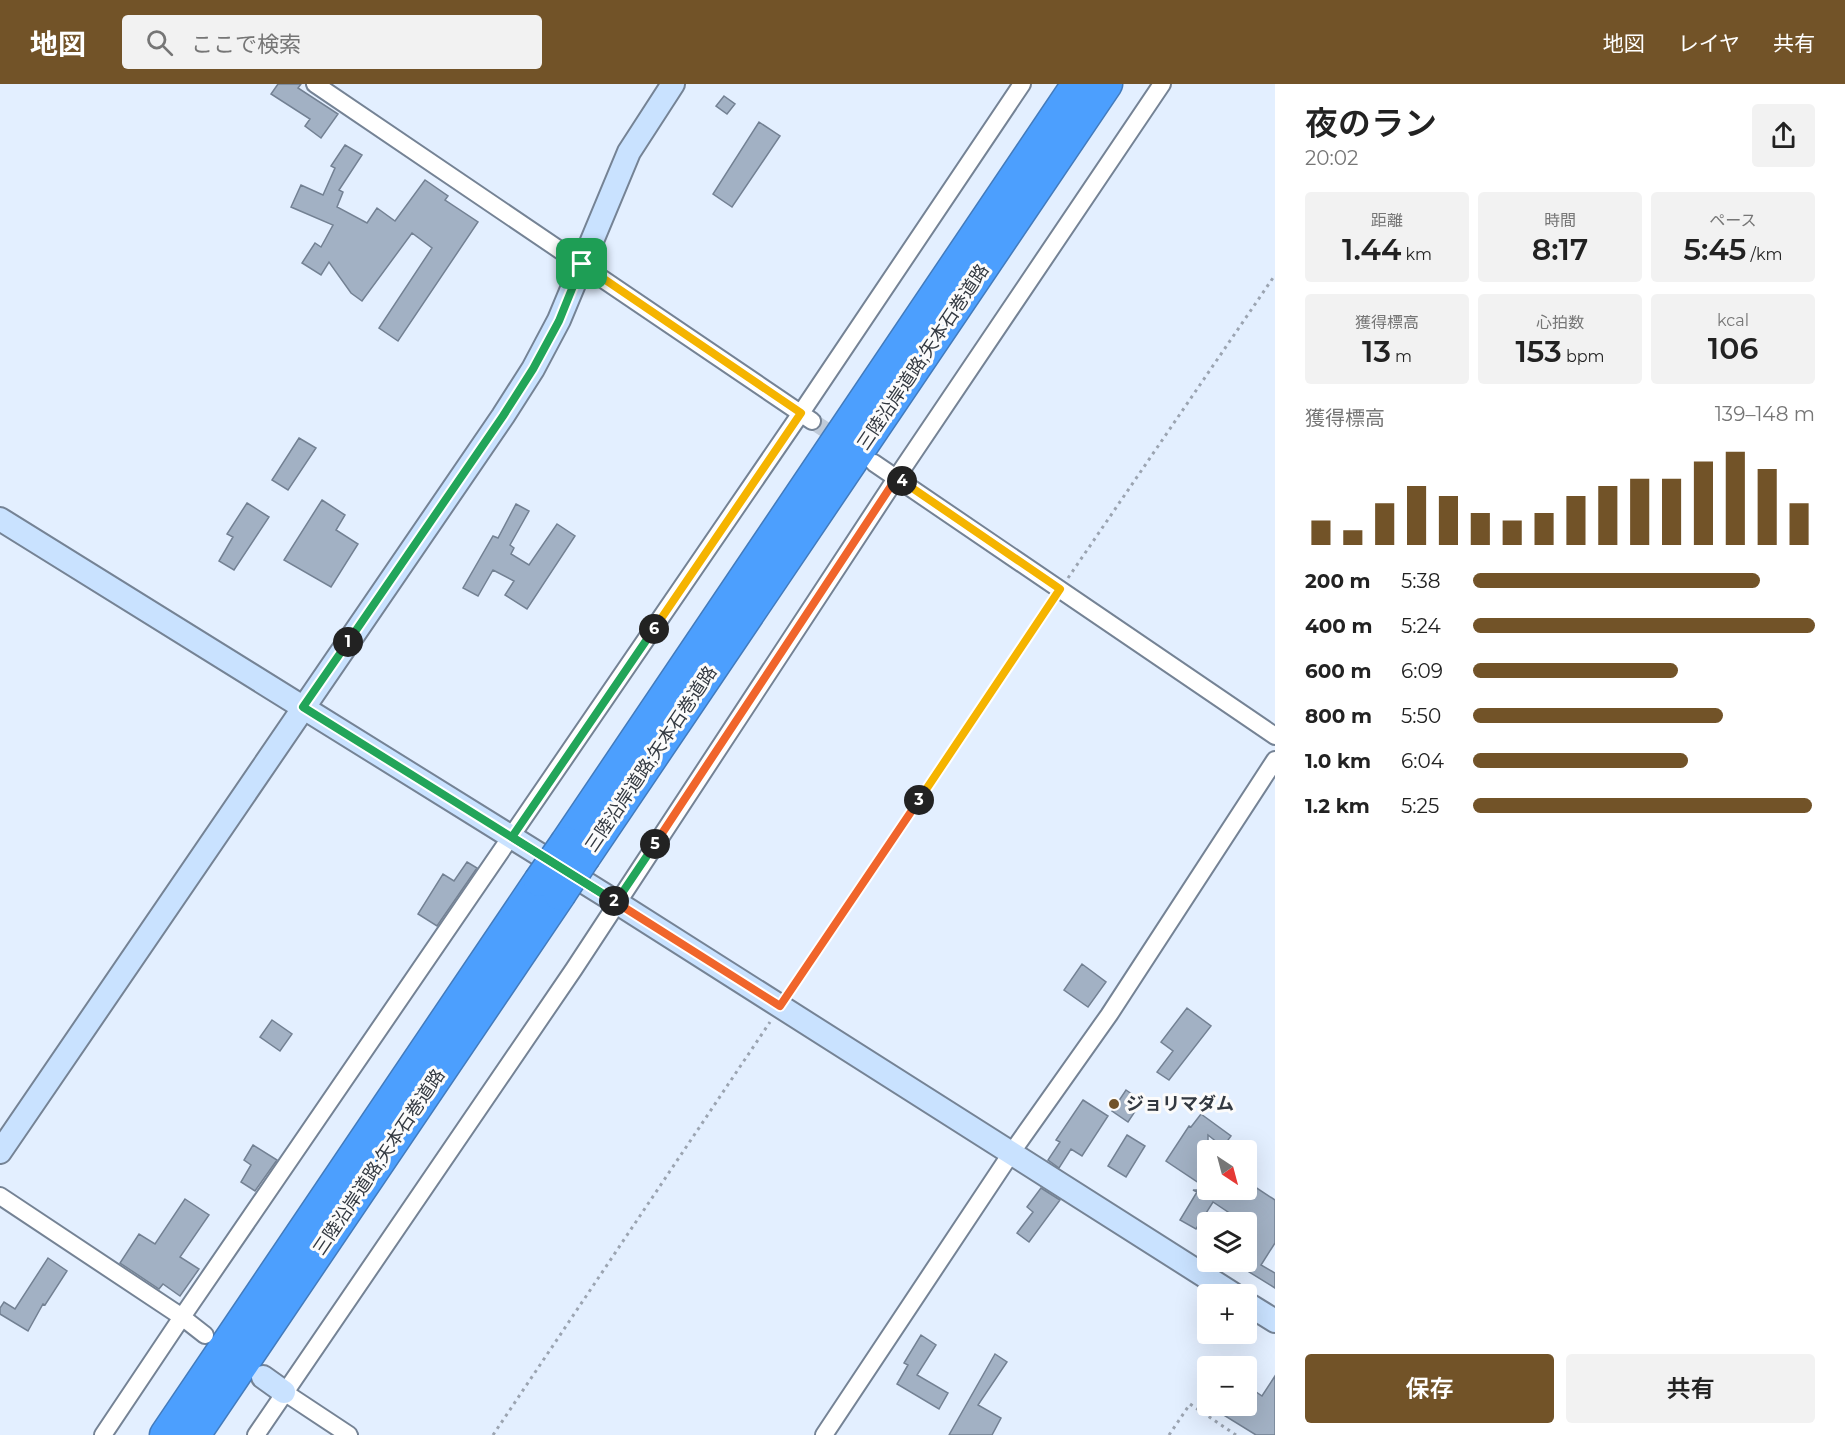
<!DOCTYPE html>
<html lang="ja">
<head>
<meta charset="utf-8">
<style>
	:root { --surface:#fff; --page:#f2f2f2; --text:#222; --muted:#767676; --accent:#725328 }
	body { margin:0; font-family:Montserrat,"Noto Sans JP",sans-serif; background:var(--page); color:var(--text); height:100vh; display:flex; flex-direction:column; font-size:22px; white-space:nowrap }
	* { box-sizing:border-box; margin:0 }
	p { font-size:20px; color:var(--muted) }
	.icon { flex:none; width:33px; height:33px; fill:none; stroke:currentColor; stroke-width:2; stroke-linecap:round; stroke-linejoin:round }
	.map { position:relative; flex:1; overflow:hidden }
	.details { display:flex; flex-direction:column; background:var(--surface); width:570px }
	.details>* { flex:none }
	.needle { width:39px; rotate:144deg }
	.fabs { position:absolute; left:1197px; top:1056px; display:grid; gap:12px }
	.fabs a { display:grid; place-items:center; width:60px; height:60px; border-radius:6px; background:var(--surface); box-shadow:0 6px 24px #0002; font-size:30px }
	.pin { position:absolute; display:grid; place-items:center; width:51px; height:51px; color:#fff; margin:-26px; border-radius:12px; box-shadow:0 3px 9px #0006 }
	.km { position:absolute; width:30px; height:30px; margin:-15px; border-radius:50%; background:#222; color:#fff; font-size:16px; line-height:30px; text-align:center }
	.round { display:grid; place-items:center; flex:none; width:63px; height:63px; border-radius:6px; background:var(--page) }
	.head { display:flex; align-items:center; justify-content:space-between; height:102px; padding:0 30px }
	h1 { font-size:33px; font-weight:600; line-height:45px }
	.stats { display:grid; grid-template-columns:repeat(3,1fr); gap:9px; height:102px; padding:6px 30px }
	.stats div { display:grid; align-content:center; border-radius:6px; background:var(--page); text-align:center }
	.stats b { font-size:30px; font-weight:600 }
	.stats small { font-size:16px; font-weight:400 }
	.stats p { font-size:16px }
	.chart { height:168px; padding:12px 30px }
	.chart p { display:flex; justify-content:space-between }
	.chart svg { width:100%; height:108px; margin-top:6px; stroke:var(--accent); stroke-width:6 }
	.primary-button { display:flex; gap:12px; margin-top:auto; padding:12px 30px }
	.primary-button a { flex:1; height:69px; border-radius:6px; background:var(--accent); color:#fff; font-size:24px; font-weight:600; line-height:69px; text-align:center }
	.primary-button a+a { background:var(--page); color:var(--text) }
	ul { padding:0 30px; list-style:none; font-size:20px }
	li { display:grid; grid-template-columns:96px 72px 1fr; align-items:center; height:45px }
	li i { height:15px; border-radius:8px; background:var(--accent) }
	header { display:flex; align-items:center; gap:36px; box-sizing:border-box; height:84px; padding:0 30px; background:var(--accent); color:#fff }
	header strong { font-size:28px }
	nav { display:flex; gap:33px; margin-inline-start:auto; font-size:21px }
	.search { width:420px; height:54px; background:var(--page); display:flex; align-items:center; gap:15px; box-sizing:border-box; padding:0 21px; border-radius:6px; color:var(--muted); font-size:22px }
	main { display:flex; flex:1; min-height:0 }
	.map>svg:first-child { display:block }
	.building { fill:#a2b1c4; stroke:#738193; stroke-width:1.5 }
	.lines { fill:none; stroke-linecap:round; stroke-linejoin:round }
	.street-tunnel { stroke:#c0cbd9; stroke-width:16; stroke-dasharray:16 8; stroke-linecap:butt }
	.street-casing { stroke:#758395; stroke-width:20 }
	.secondary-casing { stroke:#758395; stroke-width:26 }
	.highway-casing { stroke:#437bbc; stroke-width:33 }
	.path { stroke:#9ba4b1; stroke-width:3; stroke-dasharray:3 4.5; stroke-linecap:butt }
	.street { stroke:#fff; stroke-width:16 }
	.secondary { stroke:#c9e2ff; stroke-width:22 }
	.highway { stroke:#4c9ffe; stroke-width:30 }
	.highway-bridge-casing { stroke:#437bbc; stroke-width:33; stroke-linecap:butt }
	.highway-bridge { stroke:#4c9ffe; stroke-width:30 }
	.split-1-casing { stroke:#fff; stroke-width:12 }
	.split-2-casing { stroke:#fff; stroke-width:12 }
	.split-3-casing { stroke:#fff; stroke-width:12 }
	.split-4-casing { stroke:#fff; stroke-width:12 }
	.split-5-casing { stroke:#fff; stroke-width:12 }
	.split-6-casing { stroke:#fff; stroke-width:12 }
	.split-7-casing { stroke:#fff; stroke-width:12 }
	.split-1 { stroke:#22a559; stroke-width:8 }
	.split-2 { stroke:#22a559; stroke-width:8 }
	.split-3 { stroke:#f0652b; stroke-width:8 }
	.split-4 { stroke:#f5b400; stroke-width:8 }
	.split-5 { stroke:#f0652b; stroke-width:8 }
	.split-6 { stroke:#22a559; stroke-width:8 }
	.split-7 { stroke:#f5b400; stroke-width:8 }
	.poi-dot { fill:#725328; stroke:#fbfbfb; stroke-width:2 }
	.labels { text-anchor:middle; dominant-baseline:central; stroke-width:6; stroke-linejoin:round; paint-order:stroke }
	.street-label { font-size:18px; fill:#333941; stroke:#fbfbfb }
	.poi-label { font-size:18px; font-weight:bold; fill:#333941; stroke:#fbfbfb; text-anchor:start }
</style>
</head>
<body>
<header>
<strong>地図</strong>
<div class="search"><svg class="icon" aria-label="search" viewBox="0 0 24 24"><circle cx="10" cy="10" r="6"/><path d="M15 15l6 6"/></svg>ここで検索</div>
<nav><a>地図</a><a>レイヤ</a><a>共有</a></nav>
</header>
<main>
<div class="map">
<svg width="1275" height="1351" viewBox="0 0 1275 1351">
	<rect width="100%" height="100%" fill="#e3efff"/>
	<path class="building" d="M 278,0 L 301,0 L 298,4 L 338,30 L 321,54 L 305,42 L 310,35 L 271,10 Z
		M 724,12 L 735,20 L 727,30 L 716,22 Z
		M 759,38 L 780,52 L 732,123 L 713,110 Z
		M 345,61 L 362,71 L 339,106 L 343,108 L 337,123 L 367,139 L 377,124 L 395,137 L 425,96 L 448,112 L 445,116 L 478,138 L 398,257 L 379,244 L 432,164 L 412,149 L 362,217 L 351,209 L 329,178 L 321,191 L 302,179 L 315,159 L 321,163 L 333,141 L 291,123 L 301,101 L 323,111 L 335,84 L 331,82 Z
		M 299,354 L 316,364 L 288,406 L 272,396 Z
		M 322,416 L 345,431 L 336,446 L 358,460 L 331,503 L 284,476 Z
		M 247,419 L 269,433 L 234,486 L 219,477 L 233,453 L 227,450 Z
		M 516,420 L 529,427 L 510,461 L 514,464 L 511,470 L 529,481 L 557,440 L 575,452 L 527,525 L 505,511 L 514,497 L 493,486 L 478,512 L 463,504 L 493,452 L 498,454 Z
		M 467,778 L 477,784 L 437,842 L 418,830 L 443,790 L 454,797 Z
		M 1082,880 L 1106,898 L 1088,923 L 1064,906 Z
		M 1187,924 L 1211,942 L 1169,996 L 1157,988 L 1173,967 L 1161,958 Z
		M 272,936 L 292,950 L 280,967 L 260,953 Z
		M 1126,1006 L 1142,1017 L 1128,1038 L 1112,1027 Z
		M 1083,1016 L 1108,1032 L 1082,1072 L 1071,1065 L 1059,1084 L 1048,1076 L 1060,1058 L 1056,1056 Z
		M 1201,1030 L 1231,1052 L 1223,1063 L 1208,1051 L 1208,1105 L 1166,1077 L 1189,1042 L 1191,1043 Z
		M 1127,1051 L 1145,1062 L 1126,1093 L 1108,1082 Z
		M 253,1061 L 277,1076 L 255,1107 L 241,1098 L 251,1081 L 244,1076 Z
		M 1246,1097 L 1275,1116 L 1275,1159 L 1261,1181 L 1275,1189 L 1275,1204 L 1233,1178 L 1246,1178 L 1246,1138 L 1243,1138 L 1213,1118 L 1196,1145 L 1180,1136 L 1197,1108 L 1193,1106 L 1246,1106 Z
		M 1041,1104 L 1060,1116 L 1029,1158 L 1017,1149 L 1033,1128 L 1027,1123 Z
		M 185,1115 L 209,1131 L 180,1173 L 199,1185 L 180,1212 L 163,1200 L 159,1205 L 120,1179 L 139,1150 L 155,1160 Z
		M 48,1174 L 67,1187 L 45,1221 L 43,1220 L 28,1247 L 0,1230 L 0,1224 L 4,1218 L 15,1225 Z
		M 921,1251 L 936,1261 L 917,1291 L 948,1309 L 939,1325 L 897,1300 L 908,1281 L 904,1279 Z
		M 995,1270 L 1007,1278 L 978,1321 L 1001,1334 L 992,1351 L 949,1351 Z
		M 1275,1292 L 1275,1351 L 1256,1351 L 1209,1322 L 1246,1322 L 1246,1301 L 1262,1312 Z"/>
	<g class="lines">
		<path class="street-tunnel" d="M 812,337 L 844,358"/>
		<defs>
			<path id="street" d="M 315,0 L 812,337
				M 874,379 L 1275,652
				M 0,1112 L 182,1233 L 205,1251
				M 284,1308 L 349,1351
				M 103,1351 L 182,1233 L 801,329 L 1022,0
				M 256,1351 L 574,885 L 897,393 L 1162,0
				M 824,1351 L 1012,1068 L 1109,931 L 1275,676"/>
			<path id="secondary" d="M 0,435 L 616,818 L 1233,1210
				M 0,1068 L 503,332 L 533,285 L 559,236 L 629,68 L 673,0
				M 1246,1219 L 1275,1237
				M 263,1293 L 284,1308"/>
			<path id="highway" d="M 566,758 L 1077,0
				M 585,773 L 1107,0
				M 165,1351 L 539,797
				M 195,1351 L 560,811"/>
		</defs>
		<use href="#street" class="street-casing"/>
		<use href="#secondary" class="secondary-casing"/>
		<use href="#highway" class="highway-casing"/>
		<path class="path" d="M 1068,494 L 1275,191
			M 790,908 L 1052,517
			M 493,1351 L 770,938
			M 1169,1351 L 1190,1320 L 1236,1351"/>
		<use href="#street" class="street"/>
		<use href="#secondary" class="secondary"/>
		<use href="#highway" class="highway"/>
		<defs>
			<path id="highway-bridge" d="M 539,797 L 566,758
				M 560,811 L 585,773"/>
		</defs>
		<use href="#highway-bridge" class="highway-bridge-casing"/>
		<use href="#highway-bridge" class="highway-bridge"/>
	</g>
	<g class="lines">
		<defs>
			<path id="split-1" d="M 348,558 L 503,332 L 533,285 L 559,237 L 582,180"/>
			<path id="split-2" d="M 348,558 L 303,623 L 614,817"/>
			<path id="split-3" d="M 614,817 L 780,922 L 919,716"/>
			<path id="split-4" d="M 902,397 L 1060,505 L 919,716"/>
			<path id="split-5" d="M 655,760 L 897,393 L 902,397"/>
			<path id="split-6" d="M 654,545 L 512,753 L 616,818 L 655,760"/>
			<path id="split-7" d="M 582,180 L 801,329 L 654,545"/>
		</defs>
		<use href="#split-1" class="split-1-casing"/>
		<use href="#split-2" class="split-2-casing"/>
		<use href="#split-3" class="split-3-casing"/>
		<use href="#split-4" class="split-4-casing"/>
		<use href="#split-5" class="split-5-casing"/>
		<use href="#split-6" class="split-6-casing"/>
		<use href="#split-7" class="split-7-casing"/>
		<use href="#split-1" class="split-1"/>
		<use href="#split-2" class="split-2"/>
		<use href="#split-3" class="split-3"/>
		<use href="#split-4" class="split-4"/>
		<use href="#split-5" class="split-5"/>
		<use href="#split-6" class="split-6"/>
		<use href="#split-7" class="split-7"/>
	</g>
	<circle class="poi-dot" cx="1114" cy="1020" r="6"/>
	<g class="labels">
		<g class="street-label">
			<text transform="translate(923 273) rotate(-56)">三陸沿岸道路;矢本石巻道路</text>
			<text transform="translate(651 675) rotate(-56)">三陸沿岸道路;矢本石巻道路</text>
			<text transform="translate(379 1078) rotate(-56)">三陸沿岸道路;矢本石巻道路</text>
		</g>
		<g class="poi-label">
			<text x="1126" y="1020">ジョリマダム</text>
		</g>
	</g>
</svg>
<div class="fabs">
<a><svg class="needle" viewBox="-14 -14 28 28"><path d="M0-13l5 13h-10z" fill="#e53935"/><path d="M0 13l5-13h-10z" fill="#767676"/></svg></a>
<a><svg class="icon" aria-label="layers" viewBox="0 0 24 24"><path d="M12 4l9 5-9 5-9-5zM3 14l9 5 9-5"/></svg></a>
<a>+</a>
<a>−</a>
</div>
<div class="pin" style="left:582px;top:180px;background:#1e9e55"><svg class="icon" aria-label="arrive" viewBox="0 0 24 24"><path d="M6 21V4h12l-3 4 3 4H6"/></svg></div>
<b class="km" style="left:348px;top:558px">1</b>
<b class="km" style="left:614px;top:817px">2</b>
<b class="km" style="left:919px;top:716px">3</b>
<b class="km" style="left:902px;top:397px">4</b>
<b class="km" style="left:655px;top:760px">5</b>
<b class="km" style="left:654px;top:545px">6</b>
</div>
<section class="details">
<div class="head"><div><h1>夜のラン</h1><p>20:02</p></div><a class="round"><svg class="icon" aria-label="share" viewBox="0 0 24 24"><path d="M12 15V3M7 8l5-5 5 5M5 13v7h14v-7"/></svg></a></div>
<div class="stats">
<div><p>距離</p><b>1.44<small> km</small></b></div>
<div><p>時間</p><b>8:17</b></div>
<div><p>ペース</p><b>5:45<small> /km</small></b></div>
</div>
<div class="stats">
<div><p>獲得標高</p><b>13<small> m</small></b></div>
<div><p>心拍数</p><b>153<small> bpm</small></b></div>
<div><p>kcal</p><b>106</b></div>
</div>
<div class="chart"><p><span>獲得標高</span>139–148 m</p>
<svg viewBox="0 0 160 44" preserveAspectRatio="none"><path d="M5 44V34M15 44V38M25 44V27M35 44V20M45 44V24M55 44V31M65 44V34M75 44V31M85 44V24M95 44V20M105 44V17M115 44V17M125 44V10M135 44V6M145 44V13M155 44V27"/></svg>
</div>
<ul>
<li><b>200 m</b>5:38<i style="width:84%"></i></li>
<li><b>400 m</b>5:24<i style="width:100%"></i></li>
<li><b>600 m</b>6:09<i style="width:60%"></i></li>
<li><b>800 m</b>5:50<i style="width:73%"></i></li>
<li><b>1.0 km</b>6:04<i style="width:63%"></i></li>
<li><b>1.2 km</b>5:25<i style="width:99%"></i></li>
</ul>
<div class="primary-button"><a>保存</a><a>共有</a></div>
</section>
</main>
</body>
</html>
